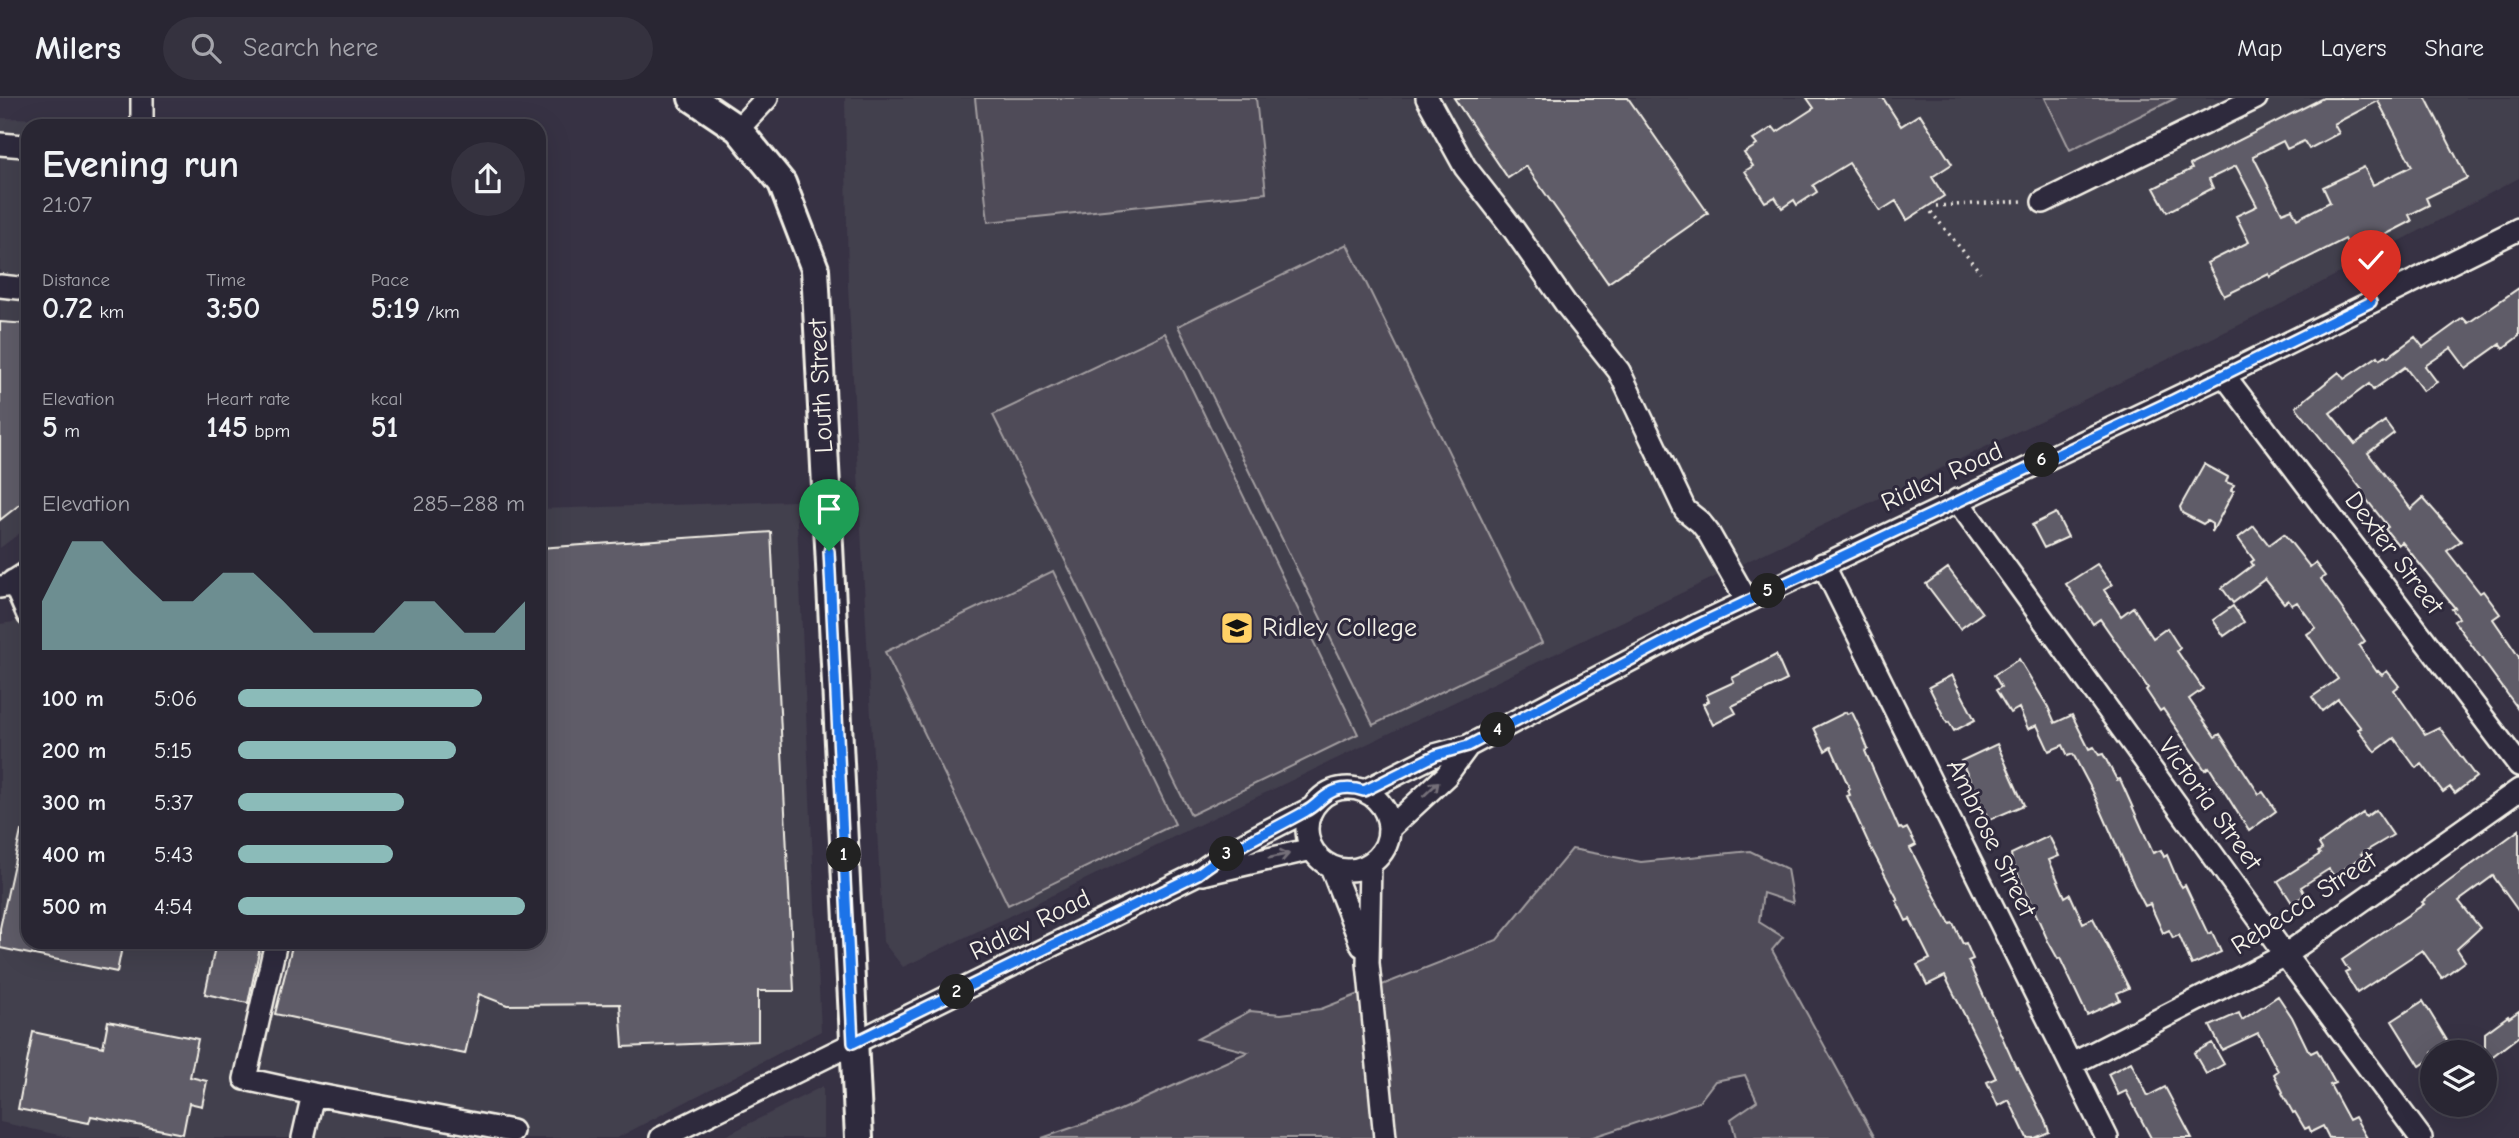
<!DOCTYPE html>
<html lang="en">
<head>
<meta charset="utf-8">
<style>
	:root { --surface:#292633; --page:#35323f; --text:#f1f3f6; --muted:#a5a5ac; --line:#45434e; --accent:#8bbbb9 }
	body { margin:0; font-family:"Comic Neue",sans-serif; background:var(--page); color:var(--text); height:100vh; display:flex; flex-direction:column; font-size:26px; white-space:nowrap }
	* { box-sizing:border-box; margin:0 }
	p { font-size:23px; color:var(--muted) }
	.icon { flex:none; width:38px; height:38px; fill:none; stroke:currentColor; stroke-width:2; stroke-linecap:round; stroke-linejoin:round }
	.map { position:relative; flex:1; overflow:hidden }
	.sheet { position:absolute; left:21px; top:21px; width:525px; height:830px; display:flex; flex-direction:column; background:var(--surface); border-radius:21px; box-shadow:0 7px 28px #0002,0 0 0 2px var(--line) }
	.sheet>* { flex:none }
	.buttons { position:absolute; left:2420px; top:942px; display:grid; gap:14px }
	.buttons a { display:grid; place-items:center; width:77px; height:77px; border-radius:50%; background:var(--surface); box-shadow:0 7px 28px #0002,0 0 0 2px var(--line); font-size:35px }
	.pin { position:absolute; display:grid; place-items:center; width:60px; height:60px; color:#fff; margin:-72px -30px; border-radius:50% 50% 50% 0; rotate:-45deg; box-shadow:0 0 7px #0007 }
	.pin .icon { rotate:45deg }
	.km { position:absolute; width:35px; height:35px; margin:-18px; border-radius:50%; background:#222; color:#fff; font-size:19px; line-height:35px; text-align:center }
	.round { display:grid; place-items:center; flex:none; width:74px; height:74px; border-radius:37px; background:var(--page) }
	.head { display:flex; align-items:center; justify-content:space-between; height:119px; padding:0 21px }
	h1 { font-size:38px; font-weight:700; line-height:52px }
	.stats { display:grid; grid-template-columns:repeat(3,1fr); gap:10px; height:119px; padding:7px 21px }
	.stats div { display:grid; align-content:center }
	.stats b { font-size:30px; font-weight:700 }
	.stats small { font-size:19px; font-weight:400 }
	.stats p { font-size:19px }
	.chart { height:196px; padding:14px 21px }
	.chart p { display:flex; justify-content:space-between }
	.chart svg { width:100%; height:126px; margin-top:7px; fill:var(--accent); opacity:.7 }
	ul { padding:0 21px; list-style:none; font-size:23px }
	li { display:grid; grid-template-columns:112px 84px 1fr; align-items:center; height:52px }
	li i { height:18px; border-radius:9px; background:var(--accent) }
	header { display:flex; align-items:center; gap:42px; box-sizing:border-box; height:98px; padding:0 35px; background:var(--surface); border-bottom:2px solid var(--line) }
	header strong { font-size:33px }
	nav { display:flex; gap:38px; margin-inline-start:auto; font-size:24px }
	.search { width:490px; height:63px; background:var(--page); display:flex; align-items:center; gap:18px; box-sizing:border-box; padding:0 24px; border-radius:38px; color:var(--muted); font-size:26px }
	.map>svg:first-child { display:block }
	.built { fill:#433f4e }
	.green { fill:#504b59; stroke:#a29ea0; stroke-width:2 }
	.building { fill:#5f5c67; stroke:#f4f1e8; stroke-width:2; fill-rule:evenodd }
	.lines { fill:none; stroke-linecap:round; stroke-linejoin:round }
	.minor-casing { stroke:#f4f1e8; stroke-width:26 }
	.major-casing { stroke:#f4f1e8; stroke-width:32 }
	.path { stroke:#f4f1e8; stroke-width:3.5; stroke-dasharray:2 5; stroke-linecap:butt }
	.minor { stroke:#2f2a3d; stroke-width:21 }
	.major { stroke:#2f2a3d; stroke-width:26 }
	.oneway { stroke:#747079 }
	.route-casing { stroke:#fff; stroke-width:14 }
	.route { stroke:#1a73e8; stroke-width:9 }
	.labels { text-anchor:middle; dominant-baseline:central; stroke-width:6; stroke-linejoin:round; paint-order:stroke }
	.street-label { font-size:26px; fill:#f4f1e8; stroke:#2f2a3d }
	.poi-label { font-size:26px; fill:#f4f1e8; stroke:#2f2a3d; text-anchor:start }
</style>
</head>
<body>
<header>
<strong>Milers</strong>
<div class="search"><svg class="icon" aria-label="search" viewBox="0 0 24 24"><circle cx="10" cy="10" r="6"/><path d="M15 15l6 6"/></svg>Search here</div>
<nav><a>Map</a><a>Layers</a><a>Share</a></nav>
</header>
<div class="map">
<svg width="2519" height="1040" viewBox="0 0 2519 1040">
	<rect width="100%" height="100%" fill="#373244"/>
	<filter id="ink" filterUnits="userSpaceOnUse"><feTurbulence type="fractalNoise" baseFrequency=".0143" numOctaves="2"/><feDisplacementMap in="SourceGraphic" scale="14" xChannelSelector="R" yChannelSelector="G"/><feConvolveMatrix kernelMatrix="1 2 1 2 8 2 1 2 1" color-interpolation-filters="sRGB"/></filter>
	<g filter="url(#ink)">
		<path class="built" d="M 845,0 L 2519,0 L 2519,80 L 2260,217 L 903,869 L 883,844 L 848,188 Z
			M 0,20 L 103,22 L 103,28 L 28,28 L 28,429 L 0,450 Z
			M 796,403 L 821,933 L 617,1040 L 72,1040 L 0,1024 L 0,526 L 28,522 L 28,844 L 539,844 L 539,411 Z
			M 823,988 L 823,1040 L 721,1040 Z"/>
		<path class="green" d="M 975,0 L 1256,0 L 1266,95 L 988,124 Z
			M 2045,0 L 2176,0 L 2070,52 Z
			M 1347,146 L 1542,545 L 1373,627 L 1178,228 Z
			M 1165,235 L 1358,636 L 1191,717 L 993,317 Z
			M 1053,473 L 1175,726 L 1008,807 L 885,554 Z
			M 1572,751 L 1641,764 L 1750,753 L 1787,771 L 1793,805 L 1763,795 L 1759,824 L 1783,839 L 1772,852 L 1875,1040 L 1736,1040 L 1731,1021 L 1757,1003 L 1745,977 L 1715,983 L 1699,1004 L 1590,1040 L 1042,1040 L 1109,1017 L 1248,954 L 1197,941 L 1250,913 L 1281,916 L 1321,911 L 1497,842 Z"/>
		<path class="building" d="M 1454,0 L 1628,0 L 1708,115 L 1608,185 L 1526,68 L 1508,80 Z
			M 1807,0 L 1883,0 L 1901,28 L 1920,16 L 1952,66 L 1932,79 L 1944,98 L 1907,122 L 1896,103 L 1880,113 L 1849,65 L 1813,87 L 1817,94 L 1797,107 L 1794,102 L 1782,110 L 1775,99 L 1765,104 L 1745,73 L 1753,68 L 1744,55 L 1757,47 L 1753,42 L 1773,29 L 1777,34 L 1814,10 Z
			M 2323,0 L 2426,0 L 2467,80 L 2426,100 L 2429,107 L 2409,117 L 2412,123 L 2377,141 L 2376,138 L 2368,142 L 2366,138 L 2349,148 L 2345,141 L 2270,179 L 2269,176 L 2224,198 L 2207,165 L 2249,144 L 2236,118 L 2257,108 L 2236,68 L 2209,81 L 2213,90 L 2167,114 L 2154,90 L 2192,71 L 2190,67 ZM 2378,3 L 2412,68 L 2373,87 L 2364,69 L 2323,89 L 2330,104 L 2297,121 L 2292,111 L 2282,115 L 2253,58 L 2283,43 L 2287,51 L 2304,43 L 2309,51 L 2339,35 L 2334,26 Z
			M 2519,190 L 2519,238 L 2503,250 L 2500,246 L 2466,270 L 2451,250 L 2425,268 L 2437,284 L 2423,293 L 2405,269 L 2373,292 L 2369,286 L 2330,315 L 2355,346 L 2385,323 L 2394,335 L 2368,355 L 2411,411 L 2423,400 L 2461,443 L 2447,453 L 2480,495 L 2483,493 L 2500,516 L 2493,521 L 2519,559 L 2519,612 L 2454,523 L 2459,520 L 2452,511 L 2455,510 L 2402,444 L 2398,447 L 2385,431 L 2388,429 L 2360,393 L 2362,392 L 2296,309 L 2339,274 L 2344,281 L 2378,258 L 2380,261 L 2386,257 L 2388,259 L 2415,239 L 2423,249 L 2463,220 L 2468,225 Z
			M 0,224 L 28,226 L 28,400 L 0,422 Z
			M 2204,366 L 2228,379 L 2226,384 L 2234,387 L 2231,392 L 2234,393 L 2212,434 L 2212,426 L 2207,423 L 2203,426 L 2182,415 L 2180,409 Z
			M 2056,415 L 2068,439 L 2044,450 L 2032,427 Z
			M 2254,428 L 2269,447 L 2284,436 L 2310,469 L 2315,465 L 2325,478 L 2321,481 L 2365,543 L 2359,548 L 2377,574 L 2378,573 L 2382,577 L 2387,573 L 2399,588 L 2394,592 L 2425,636 L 2439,629 L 2476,679 L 2455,695 L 2450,689 L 2443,694 L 2422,666 L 2416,670 L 2394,640 L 2375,654 L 2358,631 L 2361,630 L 2338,601 L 2322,613 L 2312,599 L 2338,581 L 2307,536 L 2316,530 L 2297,504 L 2292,507 L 2288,502 L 2284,505 L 2265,481 L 2233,505 L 2222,490 L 2253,467 L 2251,464 L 2254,462 L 2238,440 Z
			M 771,434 L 794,893 L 758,893 L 758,943 L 623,949 L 620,906 L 507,907 L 479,896 L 465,956 L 275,916 L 293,844 L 539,844 L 539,450 Z
			M 2097,466 L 2112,487 L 2104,492 L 2121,518 L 2133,509 L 2153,540 L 2167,530 L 2180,550 L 2177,553 L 2203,591 L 2189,601 L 2215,639 L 2220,636 L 2259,696 L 2263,694 L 2276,713 L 2249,733 L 2209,669 L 2205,672 L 2163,611 L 2160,613 L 2146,592 L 2148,590 L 2100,521 L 2093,526 L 2066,486 Z
			M 1948,470 L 1982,515 L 1960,531 L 1926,486 Z
			M 2233,508 L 2244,524 L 2224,538 L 2213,522 Z
			M 1776,557 L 1787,582 L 1732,608 L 1736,615 L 1713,627 L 1703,606 L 1709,603 L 1706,597 L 1734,584 L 1732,580 Z
			M 2019,561 L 2048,609 L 2055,625 L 2072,617 L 2089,651 L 2094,649 L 2099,657 L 2103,656 L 2117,682 L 2120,681 L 2153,755 L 2161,752 L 2164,759 L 2167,757 L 2177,781 L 2182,789 L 2185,787 L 2208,836 L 2212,834 L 2221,854 L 2192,867 L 2179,837 L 2173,840 L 2169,832 L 2163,835 L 2150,806 L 2145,808 L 2134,787 L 2093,694 L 2073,656 L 2068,658 L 2063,647 L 2049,653 L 2037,627 L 2028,631 L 2019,610 L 2010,615 L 1996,592 L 2001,589 L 1994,577 Z
			M 1952,577 L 1975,622 L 1954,633 L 1949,624 L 1947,625 L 1929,589 Z
			M 1846,614 L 1847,616 L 1852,614 L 1860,631 L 1868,651 L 1865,653 L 1899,731 L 1901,730 L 1903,732 L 1907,730 L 1916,747 L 1910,750 L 1929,787 L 1950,826 L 1953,825 L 1963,846 L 1966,845 L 1973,861 L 1968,863 L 2016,970 L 2018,969 L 2046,1025 L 2049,1034 L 2035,1040 L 2027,1040 L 2009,1002 L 1998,1008 L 1987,984 L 1996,980 L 1945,878 L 1927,887 L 1917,867 L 1930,861 L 1910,821 L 1906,823 L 1896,802 L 1898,802 L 1869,746 L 1847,698 L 1850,697 L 1848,692 L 1850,691 L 1831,649 L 1825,653 L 1814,630 Z
			M 1997,646 L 2024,707 L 1989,722 L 1961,663 Z
			M 2376,712 L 2393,737 L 2361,756 L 2363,758 L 2334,778 L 2329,771 L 2301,789 L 2305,797 L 2292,805 L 2278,783 L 2320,756 L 2318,754 L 2322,751 L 2319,746 L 2363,715 L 2366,719 Z
			M 2519,732 L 2519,814 L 2493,778 L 2459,803 L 2480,830 L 2457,851 L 2465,863 L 2442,880 L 2422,852 L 2357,895 L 2345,875 L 2349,873 L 2342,862 L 2424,806 L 2422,804 L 2448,784 Z
			M 21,733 L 28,734 L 28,844 L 123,844 L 117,874 L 0,850 L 0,830 Z
			M 2049,738 L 2059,758 L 2049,762 L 2065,799 L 2070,796 L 2083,825 L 2093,820 L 2129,890 L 2117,895 L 2120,902 L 2087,917 L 2060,860 L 2058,861 L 2048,843 L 2012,763 L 2011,756 Z
			M 216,844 L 261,844 L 248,905 L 205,896 Z
			M 2278,898 L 2292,919 L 2308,952 L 2311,955 L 2317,952 L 2335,985 L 2330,987 L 2349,1022 L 2355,1019 L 2367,1040 L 2329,1040 L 2323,1028 L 2311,1034 L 2309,1029 L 2305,1031 L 2295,1014 L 2293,1015 L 2282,995 L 2283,994 L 2274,976 L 2278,973 L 2258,935 L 2222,952 L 2210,928 L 2239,915 L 2242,922 Z
			M 2423,903 L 2451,949 L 2443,954 L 2432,954 L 2432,960 L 2420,968 L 2392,923 Z
			M 2519,913 L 2519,938 L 2485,964 L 2485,935 L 2508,918 L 2509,920 Z
			M 108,923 L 198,941 L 190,979 L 207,983 L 202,1008 L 189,1005 L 183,1036 L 91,1018 L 89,1025 L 18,1011 L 33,934 L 103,949 Z
			M 2212,945 L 2224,966 L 2206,976 L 2194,955 Z
			M 2131,964 L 2148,998 L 2165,989 L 2192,1040 L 2151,1040 L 2126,993 L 2118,997 L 2108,976 Z"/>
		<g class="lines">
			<defs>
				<path id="minor" d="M 142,0 L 142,28
					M 1427,0 L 1465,69 L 1514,132 L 1568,209 L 1619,273 L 1685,412 L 1700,424 L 1708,434 L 1747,503
					M 738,31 L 767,0
					M 0,46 L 24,48
					M 2043,104 L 2256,0
					M 0,188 L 28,191
					M 2224,277 L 2519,667
					M 1957,402 L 2285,857 L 2421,1040
					M 1823,466 L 2107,1040
					M 13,483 L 28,517
					M 0,489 L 6,488 L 28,474
					M1307 731a41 41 0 1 1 82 0a41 41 0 1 1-82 0Z
					M 1364,693 L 1435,657 L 1468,648 L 1697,527 L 2224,277 L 2519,131
					M 1390,730 L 1446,678 L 1468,648
					M 1370,766 L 1368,865 L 1385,1040
					M 1331,769 L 1362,848
					M 1203,776 L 1312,751
					M 276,844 L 245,981 L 313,996 L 512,1033
					M 2072,966 L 2285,857 L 2519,692
					M 303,1040 L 313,996
					M 661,1040 L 1197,776 C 1232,749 1271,731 1310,711"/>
				<path id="major" d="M 692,0 L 738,31 L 782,85 L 815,171 L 859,1040"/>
			</defs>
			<use href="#minor" class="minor-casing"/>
			<use href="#major" class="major-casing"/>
			<path class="path" d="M 1936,108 L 2024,103
				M 1931,114 L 1980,174"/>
			<use href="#minor" class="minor"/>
			<use href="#major" class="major"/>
		</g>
		<defs><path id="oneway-shaft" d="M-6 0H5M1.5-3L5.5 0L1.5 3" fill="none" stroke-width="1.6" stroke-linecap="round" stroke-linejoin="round" transform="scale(1.75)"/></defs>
		<g class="oneway">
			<use href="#oneway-shaft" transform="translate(1431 691) rotate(-43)"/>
			<use href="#oneway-shaft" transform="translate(1279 758) rotate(-12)"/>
		</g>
	</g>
	<g class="lines" filter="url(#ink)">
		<defs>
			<path id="route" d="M 829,453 L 853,945 L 1198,776 C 1231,750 1269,734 1306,713 C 1318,707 1323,696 1337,692 C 1346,689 1355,690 1364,693 L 1436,657 L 1468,648 L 1697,527 L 2173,302 L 2371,204"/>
		</defs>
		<use href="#route" class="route-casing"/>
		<use href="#route" class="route"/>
	</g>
	<defs>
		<symbol id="school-square" viewBox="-11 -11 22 22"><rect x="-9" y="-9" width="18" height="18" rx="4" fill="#ffd166" stroke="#2f2a3d"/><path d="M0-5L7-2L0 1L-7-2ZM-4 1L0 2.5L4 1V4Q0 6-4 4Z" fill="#111"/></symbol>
	</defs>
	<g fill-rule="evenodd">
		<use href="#school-square" x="1218" y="511" width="38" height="38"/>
	</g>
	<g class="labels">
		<g class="street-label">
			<text transform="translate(821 288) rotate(-93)">Louth Street</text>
			<text transform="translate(1942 379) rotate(-25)">Ridley Road</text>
			<text transform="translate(2394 455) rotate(53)">Dexter Street</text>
			<text transform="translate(2210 706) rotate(54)">Victoria Street</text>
			<text transform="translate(1991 740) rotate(64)">Ambrose Street</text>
			<text transform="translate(2304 805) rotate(-33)">Rebecca Street</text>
			<text transform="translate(1030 827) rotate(-26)">Ridley Road</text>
		</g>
		<g class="poi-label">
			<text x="1262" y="530">Ridley College</text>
		</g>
	</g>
</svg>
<div class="buttons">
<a><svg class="icon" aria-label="layers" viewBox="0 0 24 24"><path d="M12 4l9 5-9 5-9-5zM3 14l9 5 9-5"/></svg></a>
</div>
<div class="pin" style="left:829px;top:453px;background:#1e9e55"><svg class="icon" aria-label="arrive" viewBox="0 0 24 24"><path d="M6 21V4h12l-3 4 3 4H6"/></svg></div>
<div class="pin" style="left:2371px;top:204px;background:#d93025"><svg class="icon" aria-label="check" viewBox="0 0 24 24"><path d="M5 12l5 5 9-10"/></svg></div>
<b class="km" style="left:844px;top:757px">1</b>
<b class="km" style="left:957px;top:894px">2</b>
<b class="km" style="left:1227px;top:756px">3</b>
<b class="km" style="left:1498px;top:632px">4</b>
<b class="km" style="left:1768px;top:493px">5</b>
<b class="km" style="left:2042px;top:362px">6</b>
<section class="sheet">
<div class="head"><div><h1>Evening run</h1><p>21:07</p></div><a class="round"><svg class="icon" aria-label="share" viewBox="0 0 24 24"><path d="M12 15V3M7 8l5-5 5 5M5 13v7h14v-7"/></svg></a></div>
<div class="stats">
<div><p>Distance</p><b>0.72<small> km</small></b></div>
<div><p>Time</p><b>3:50</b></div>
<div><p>Pace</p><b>5:19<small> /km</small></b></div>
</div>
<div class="stats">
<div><p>Elevation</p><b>5<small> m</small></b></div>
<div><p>Heart rate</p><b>145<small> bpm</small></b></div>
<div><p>kcal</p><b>51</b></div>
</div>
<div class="chart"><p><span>Elevation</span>285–288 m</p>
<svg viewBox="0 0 160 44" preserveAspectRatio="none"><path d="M0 44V27L10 6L20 6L30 17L40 27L50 27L60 17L70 17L80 27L90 38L100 38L110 38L120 27L130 27L140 38L150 38L160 27V44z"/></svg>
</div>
<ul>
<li><b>100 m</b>5:06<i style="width:85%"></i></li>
<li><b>200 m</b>5:15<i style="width:76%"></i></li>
<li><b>300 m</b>5:37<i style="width:58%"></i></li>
<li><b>400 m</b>5:43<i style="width:54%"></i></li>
<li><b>500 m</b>4:54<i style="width:100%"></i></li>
</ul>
</section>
</div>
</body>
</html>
